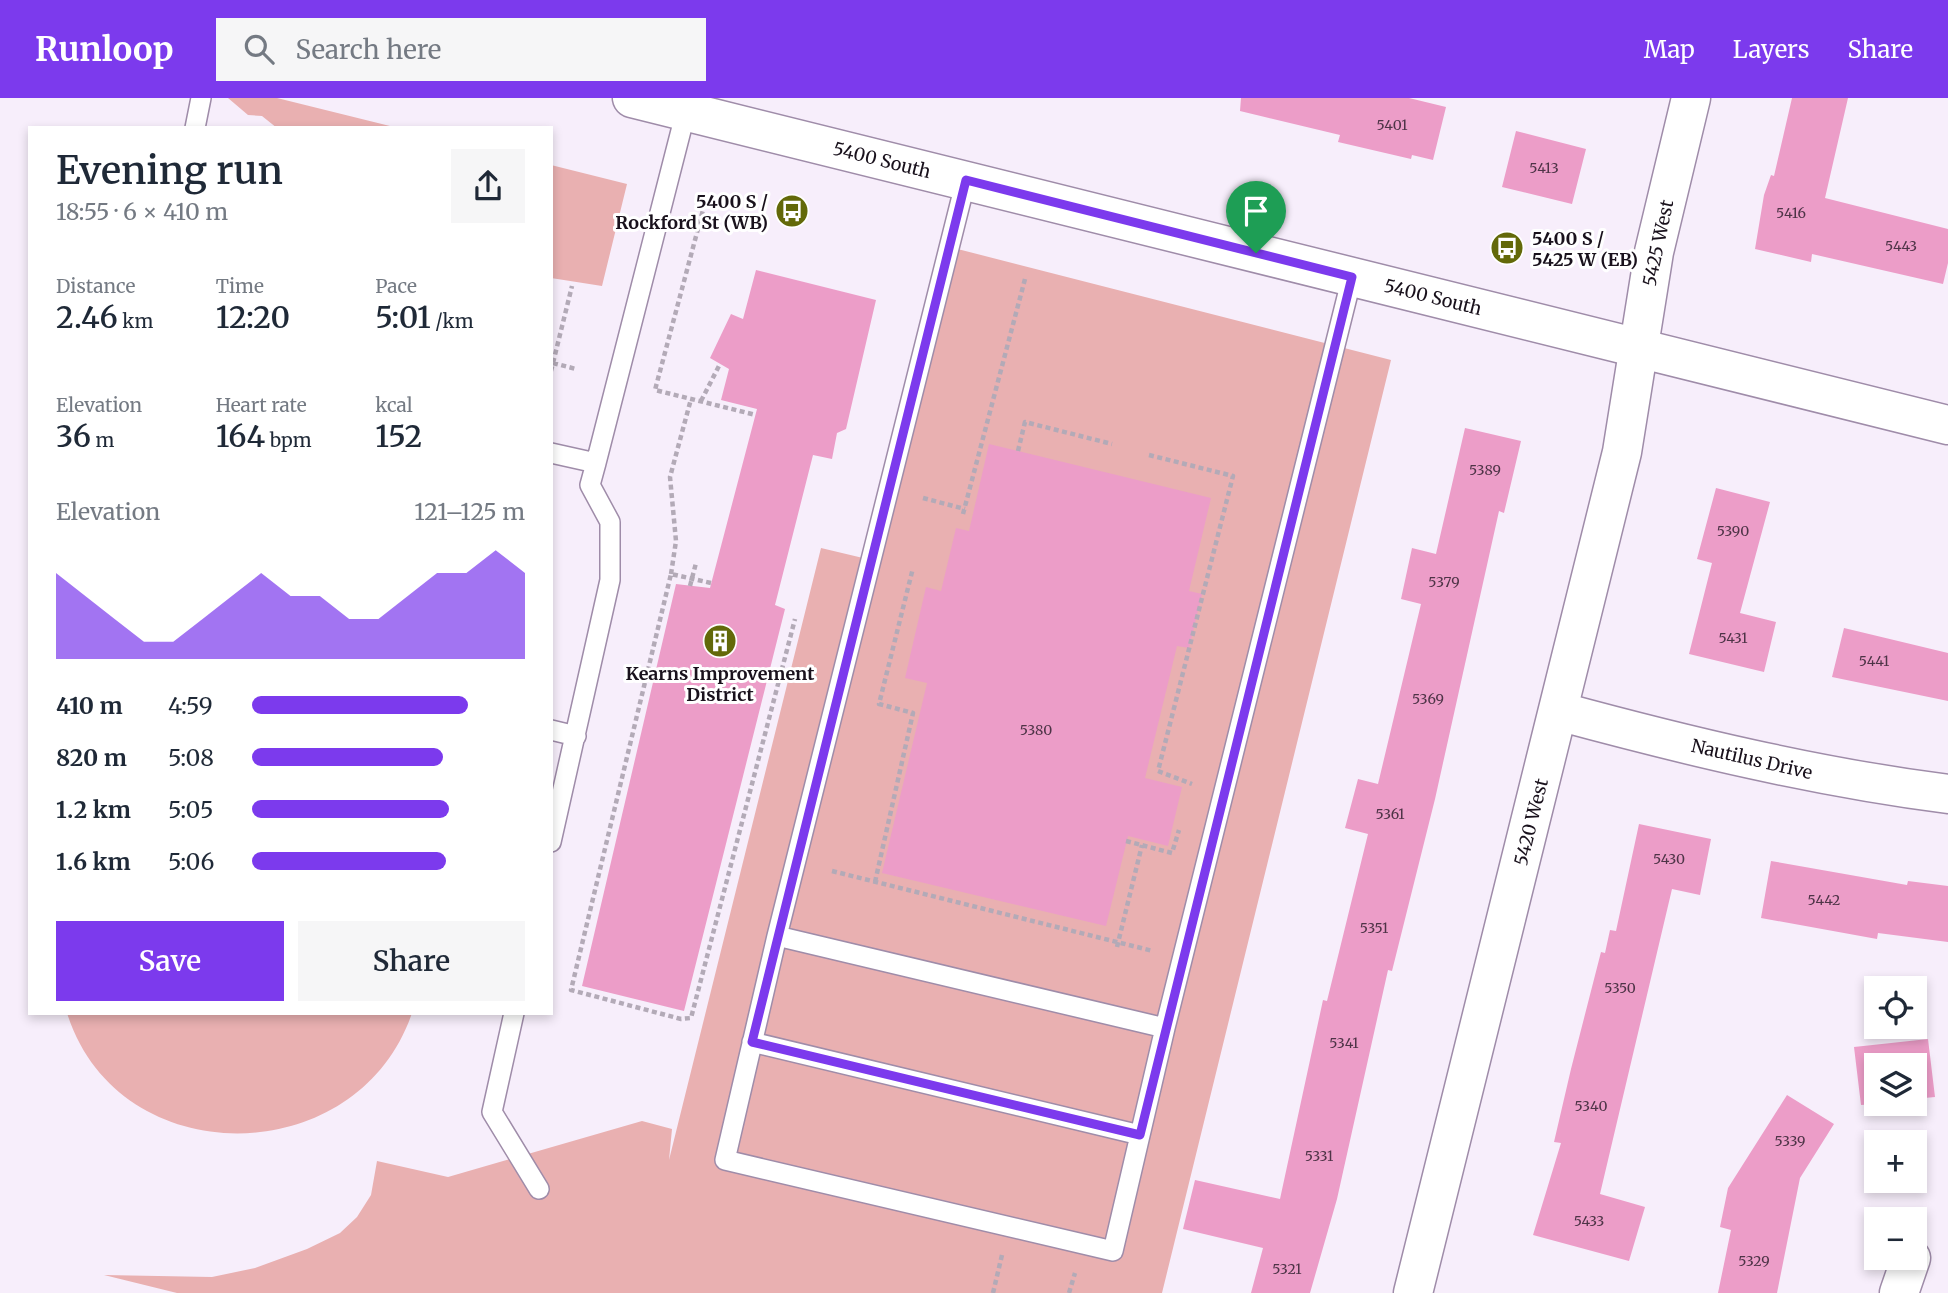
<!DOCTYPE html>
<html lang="en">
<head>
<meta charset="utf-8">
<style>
	:root { --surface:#fff; --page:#f6f6f7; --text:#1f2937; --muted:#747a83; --accent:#7c3aed }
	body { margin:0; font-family:Merriweather,serif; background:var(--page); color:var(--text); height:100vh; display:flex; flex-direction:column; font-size:26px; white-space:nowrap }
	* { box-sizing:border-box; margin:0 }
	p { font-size:23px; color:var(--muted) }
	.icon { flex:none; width:38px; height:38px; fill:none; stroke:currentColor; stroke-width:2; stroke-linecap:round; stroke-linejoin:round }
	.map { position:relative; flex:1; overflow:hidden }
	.details { position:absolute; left:28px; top:28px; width:525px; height:889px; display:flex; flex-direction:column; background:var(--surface); border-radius:0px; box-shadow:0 4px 10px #0003 }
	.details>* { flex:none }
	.buttons { position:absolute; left:1864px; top:878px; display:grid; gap:14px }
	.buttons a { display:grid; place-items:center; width:63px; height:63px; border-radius:0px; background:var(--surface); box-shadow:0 4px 10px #0003; font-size:35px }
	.pin { position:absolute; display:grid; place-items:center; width:60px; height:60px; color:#fff; margin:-72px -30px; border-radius:50% 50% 50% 0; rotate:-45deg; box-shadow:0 0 7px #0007 }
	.pin .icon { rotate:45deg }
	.round { display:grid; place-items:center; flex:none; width:74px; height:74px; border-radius:0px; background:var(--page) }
	.head { display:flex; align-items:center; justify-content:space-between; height:119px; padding:0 28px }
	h1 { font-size:38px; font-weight:600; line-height:52px }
	.metrics { display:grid; grid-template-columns:repeat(3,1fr); gap:10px; height:119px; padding:7px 28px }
	.metrics div { display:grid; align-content:center }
	.metrics b { font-size:30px; font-weight:600 }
	.metrics small { font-size:19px; font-weight:400 }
	.metrics p { font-size:19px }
	.chart { height:196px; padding:14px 28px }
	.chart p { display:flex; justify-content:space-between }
	.chart svg { width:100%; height:126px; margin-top:7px; fill:var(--accent); opacity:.7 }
	.action { display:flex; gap:14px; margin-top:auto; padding:14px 28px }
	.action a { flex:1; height:80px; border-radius:0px; background:var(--accent); color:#fff; font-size:28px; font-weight:600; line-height:80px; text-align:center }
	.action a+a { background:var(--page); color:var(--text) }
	ul { padding:0 28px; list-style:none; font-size:23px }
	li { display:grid; grid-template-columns:112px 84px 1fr; align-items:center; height:52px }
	li i { height:18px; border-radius:9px; background:var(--accent) }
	header { display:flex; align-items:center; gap:42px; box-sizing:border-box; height:98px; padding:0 35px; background:var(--accent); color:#fff }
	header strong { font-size:33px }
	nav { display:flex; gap:38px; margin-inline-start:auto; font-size:24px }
	.search { width:490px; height:63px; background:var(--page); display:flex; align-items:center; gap:18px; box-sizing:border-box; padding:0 24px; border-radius:0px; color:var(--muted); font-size:26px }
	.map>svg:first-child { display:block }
	.green { fill:#e9b0b1 }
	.building { fill:#ec9dc8 }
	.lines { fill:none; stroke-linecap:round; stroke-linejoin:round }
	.lane-casing { stroke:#9f8ca9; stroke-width:22 }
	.street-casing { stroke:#9f8ca9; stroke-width:41 }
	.primary-casing { stroke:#9f8ca9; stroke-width:41 }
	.path { stroke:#b3aab7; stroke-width:4.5; stroke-dasharray:5 3.5; stroke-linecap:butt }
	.lane { stroke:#fff; stroke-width:19 }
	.street { stroke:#fff; stroke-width:38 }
	.primary { stroke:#fff; stroke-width:38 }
	.route-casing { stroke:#fff; stroke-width:14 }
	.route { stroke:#7c3aed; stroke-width:9 }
	.labels { text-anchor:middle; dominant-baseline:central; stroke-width:6; stroke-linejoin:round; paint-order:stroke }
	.number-label { font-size:14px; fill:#4e3447 }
	.street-label { font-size:18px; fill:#19111c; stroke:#fff }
	.poi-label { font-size:18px; font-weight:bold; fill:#19111c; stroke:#fff; text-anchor:end }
</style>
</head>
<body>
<header>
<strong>Runloop</strong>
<div class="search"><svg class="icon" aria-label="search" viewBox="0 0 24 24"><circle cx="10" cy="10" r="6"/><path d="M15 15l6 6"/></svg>Search here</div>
<nav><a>Map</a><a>Layers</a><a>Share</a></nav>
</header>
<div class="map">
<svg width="1948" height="1195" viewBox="0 0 1948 1195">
	<rect width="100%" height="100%" fill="#f7eefb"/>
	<path class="green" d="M 228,0 L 277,0 L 398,30 L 277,30 L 262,18 L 248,17 Z
		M 551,67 L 627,86 L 602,188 L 551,180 Z
		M 942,147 L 1391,262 L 1162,1195 L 177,1195 L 104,1177 L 212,1179 L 255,1170 L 307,1151 L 340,1135 L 357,1119 L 371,1097 L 377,1063 L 448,1079 L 642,1023 L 672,1031 L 669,1062 L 821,450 L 863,460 Z
		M 67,915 L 412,915 C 358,1074 118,1077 67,915 Z"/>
	<path class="building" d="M 1241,0 L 1409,0 L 1446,9 L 1433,62 L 1412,57 L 1411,61 L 1338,44 L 1340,37 L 1240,13 Z
		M 1792,0 L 1848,0 L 1825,100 L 1948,131 L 1948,165 L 1943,186 L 1812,156 L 1811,164 L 1755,151 L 1764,97 L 1771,77 L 1774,78 Z
		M 1516,33 L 1586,51 L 1572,106 L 1502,89 Z
		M 756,172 L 876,202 L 846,331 L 837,335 L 832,361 L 813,357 L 775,507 L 785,511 L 684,913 L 582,888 L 676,486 L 710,490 L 757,311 L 721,302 L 729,271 L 710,260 L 731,216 L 743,221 Z
		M 1465,330 L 1521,343 L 1504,415 L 1499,413 L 1435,701 L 1392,873 L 1388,872 L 1337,1101 L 1310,1195 L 1251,1195 L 1263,1150 L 1183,1131 L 1195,1082 L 1280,1101 L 1323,902 L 1327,903 L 1368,736 L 1345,730 L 1358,681 L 1378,686 L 1421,506 L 1401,501 L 1412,450 L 1436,456 Z
		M 989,346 L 1211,400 L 1189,493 L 1202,496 L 1189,550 L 1177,548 L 1145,680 L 1182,689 L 1168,748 L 1128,738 L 1106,828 L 882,775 L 927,585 L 905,580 L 926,489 L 941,493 L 956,430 L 969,433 Z
		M 1716,390 L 1770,404 L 1740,515 L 1776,524 L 1764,574 L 1689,556 L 1712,465 L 1697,461 Z
		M 1844,530 L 1948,555 L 1948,603 L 1832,579 Z
		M 1639,726 L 1711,741 L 1700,797 L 1672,791 L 1600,1096 L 1645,1109 L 1629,1163 L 1533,1137 L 1561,1045 L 1554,1044 L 1571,971 L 1601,854 L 1605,855 L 1610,832 L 1616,833 Z
		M 1771,763 L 1907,787 L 1908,783 L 1948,788 L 1948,844 L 1878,835 L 1877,841 L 1761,820 Z
		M 1928,941 L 1935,999 L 1914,1001 L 1914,968 L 1876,968 L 1876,1006 L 1861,1007 L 1854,949 Z
		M 1787,997 L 1834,1026 L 1800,1080 L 1777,1195 L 1718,1195 L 1731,1132 L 1720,1129 L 1728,1090 Z"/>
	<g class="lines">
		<defs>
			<path id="lane" d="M 195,30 L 201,0
				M 966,82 L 777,838 L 1165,930 L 1352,179
				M 551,355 L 596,365 L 686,13
				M 551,632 L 576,638
				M 551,744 L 610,482 L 610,424 L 590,387 L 596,365
				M 777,838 L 725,1062 L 1113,1153 L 1165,930
				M 514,915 L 492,1014 L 539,1091
				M 752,944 L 1140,1037"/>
			<path id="street" d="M 1558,613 C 1687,648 1816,679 1948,696
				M 1413,1195 L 1622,354 L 1654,154 L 1691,0
				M 1899,1195 L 1911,1160"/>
			<path id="primary" d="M 632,0 L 1948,327"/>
		</defs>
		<use href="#lane" class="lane-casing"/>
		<use href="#street" class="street-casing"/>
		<use href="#primary" class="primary-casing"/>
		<path class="path" d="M 707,97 L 655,292 L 756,317
			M 553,265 L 576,271
			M 551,273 L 572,188
			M 701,303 L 720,266
			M 1018,353 L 1025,324 L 1112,346
			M 1149,357 L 1233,378 L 1158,673 L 1192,686
			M 923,400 L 965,411
			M 963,416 L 1025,181
			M 671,476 L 676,443 L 670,379 L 691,301
			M 711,485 L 671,476 L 571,892 L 681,921 L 691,920 L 795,521
			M 690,488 L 696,465
			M 1126,743 L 1172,755 L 1179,732
			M 832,773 L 1153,853
			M 875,784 L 913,615 L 879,606 L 913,470
			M 1117,849 L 1142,747
			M 993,1195 L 1002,1157
			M 1069,1195 L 1075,1175"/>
		<use href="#lane" class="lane"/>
		<use href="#street" class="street"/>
		<use href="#primary" class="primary"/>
	</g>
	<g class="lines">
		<defs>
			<path id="route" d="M 966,82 L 1352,179 L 1140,1037 L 752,944 Z"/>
		</defs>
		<use href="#route" class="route-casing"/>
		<use href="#route" class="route"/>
	</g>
	<defs>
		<symbol id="bus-disc" viewBox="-11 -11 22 22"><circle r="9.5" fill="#636909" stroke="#fff"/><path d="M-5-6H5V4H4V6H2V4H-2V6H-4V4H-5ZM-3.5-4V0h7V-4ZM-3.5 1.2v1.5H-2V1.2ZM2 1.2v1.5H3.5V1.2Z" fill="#fff"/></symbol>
		<symbol id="building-disc" viewBox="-11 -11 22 22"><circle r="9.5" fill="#636909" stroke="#fff"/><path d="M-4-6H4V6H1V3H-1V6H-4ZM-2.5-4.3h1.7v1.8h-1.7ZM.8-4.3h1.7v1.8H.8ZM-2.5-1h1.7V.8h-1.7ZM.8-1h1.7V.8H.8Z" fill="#fff"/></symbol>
	</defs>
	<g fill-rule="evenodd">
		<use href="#bus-disc" x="773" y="94" width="38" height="38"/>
		<use href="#bus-disc" x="1488" y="131" width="38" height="38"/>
		<use href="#building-disc" x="701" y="524" width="38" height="38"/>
	</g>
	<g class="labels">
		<g class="number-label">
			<text x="1392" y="27">5401</text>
			<text x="1544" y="70">5413</text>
			<text x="1791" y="115">5416</text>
			<text x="1901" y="148">5443</text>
			<text x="1485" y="372">5389</text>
			<text x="1733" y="433">5390</text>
			<text x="1444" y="484">5379</text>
			<text x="1733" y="540">5431</text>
			<text x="1874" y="563">5441</text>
			<text x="1428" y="601">5369</text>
			<text x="1036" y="632">5380</text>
			<text x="1390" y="716">5361</text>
			<text x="1669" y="761">5430</text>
			<text x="1824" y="802">5442</text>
			<text x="1374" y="830">5351</text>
			<text x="1620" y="890">5350</text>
			<text x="1344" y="945">5341</text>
			<text x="1591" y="1008">5340</text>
			<text x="1790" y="1043">5339</text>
			<text x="1319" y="1058">5331</text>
			<text x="1589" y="1123">5433</text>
			<text x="1754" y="1163">5329</text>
			<text x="1287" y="1171">5321</text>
		</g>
		<g class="street-label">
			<text transform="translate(882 62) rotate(14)">5400 South</text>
			<text transform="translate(1658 145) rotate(-78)">5425 West</text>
			<text transform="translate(1433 199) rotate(14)">5400 South</text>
			<text transform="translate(1752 661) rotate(13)">Nautilus Drive</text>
			<text transform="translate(1531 724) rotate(-76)">5420 West</text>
		</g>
		<g class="poi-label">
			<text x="768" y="103">5400 S /<tspan x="768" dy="21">Rockford St (WB)</tspan></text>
			<text x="1532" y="140" text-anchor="start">5400 S /<tspan x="1532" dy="21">5425 W (EB)</tspan></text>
			<text x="720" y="575" text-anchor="middle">Kearns Improvement<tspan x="720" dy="21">District</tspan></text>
		</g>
	</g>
</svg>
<div class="buttons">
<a><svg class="icon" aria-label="locate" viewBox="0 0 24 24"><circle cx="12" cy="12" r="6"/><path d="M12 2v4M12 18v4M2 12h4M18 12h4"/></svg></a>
<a><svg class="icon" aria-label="layers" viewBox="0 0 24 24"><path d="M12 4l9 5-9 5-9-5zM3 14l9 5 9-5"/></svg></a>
<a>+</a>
<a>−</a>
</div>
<div class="pin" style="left:1256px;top:155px;background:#1e9e55"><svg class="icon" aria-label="arrive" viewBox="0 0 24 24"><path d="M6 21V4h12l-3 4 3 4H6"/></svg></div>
<section class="details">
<div class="head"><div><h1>Evening run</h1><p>18:55 · 6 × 410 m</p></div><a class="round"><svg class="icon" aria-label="share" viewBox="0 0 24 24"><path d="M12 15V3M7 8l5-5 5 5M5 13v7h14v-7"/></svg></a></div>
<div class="metrics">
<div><p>Distance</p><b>2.46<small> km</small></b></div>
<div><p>Time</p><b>12:20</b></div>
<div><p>Pace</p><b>5:01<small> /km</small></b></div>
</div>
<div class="metrics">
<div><p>Elevation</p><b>36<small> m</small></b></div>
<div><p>Heart rate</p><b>164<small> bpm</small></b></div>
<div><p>kcal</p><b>152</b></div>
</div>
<div class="chart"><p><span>Elevation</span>121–125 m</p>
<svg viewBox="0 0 160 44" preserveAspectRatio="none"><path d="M0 44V14L10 22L20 30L30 38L40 38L50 30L60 22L70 14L80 22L90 22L100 30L110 30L120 22L130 14L140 14L150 6L160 14V44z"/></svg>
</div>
<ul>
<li><b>410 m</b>4:59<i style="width:79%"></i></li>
<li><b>820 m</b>5:08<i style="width:70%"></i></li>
<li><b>1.2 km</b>5:05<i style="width:72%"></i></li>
<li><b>1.6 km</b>5:06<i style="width:71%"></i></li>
</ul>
<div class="action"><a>Save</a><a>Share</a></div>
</section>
</div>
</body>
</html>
